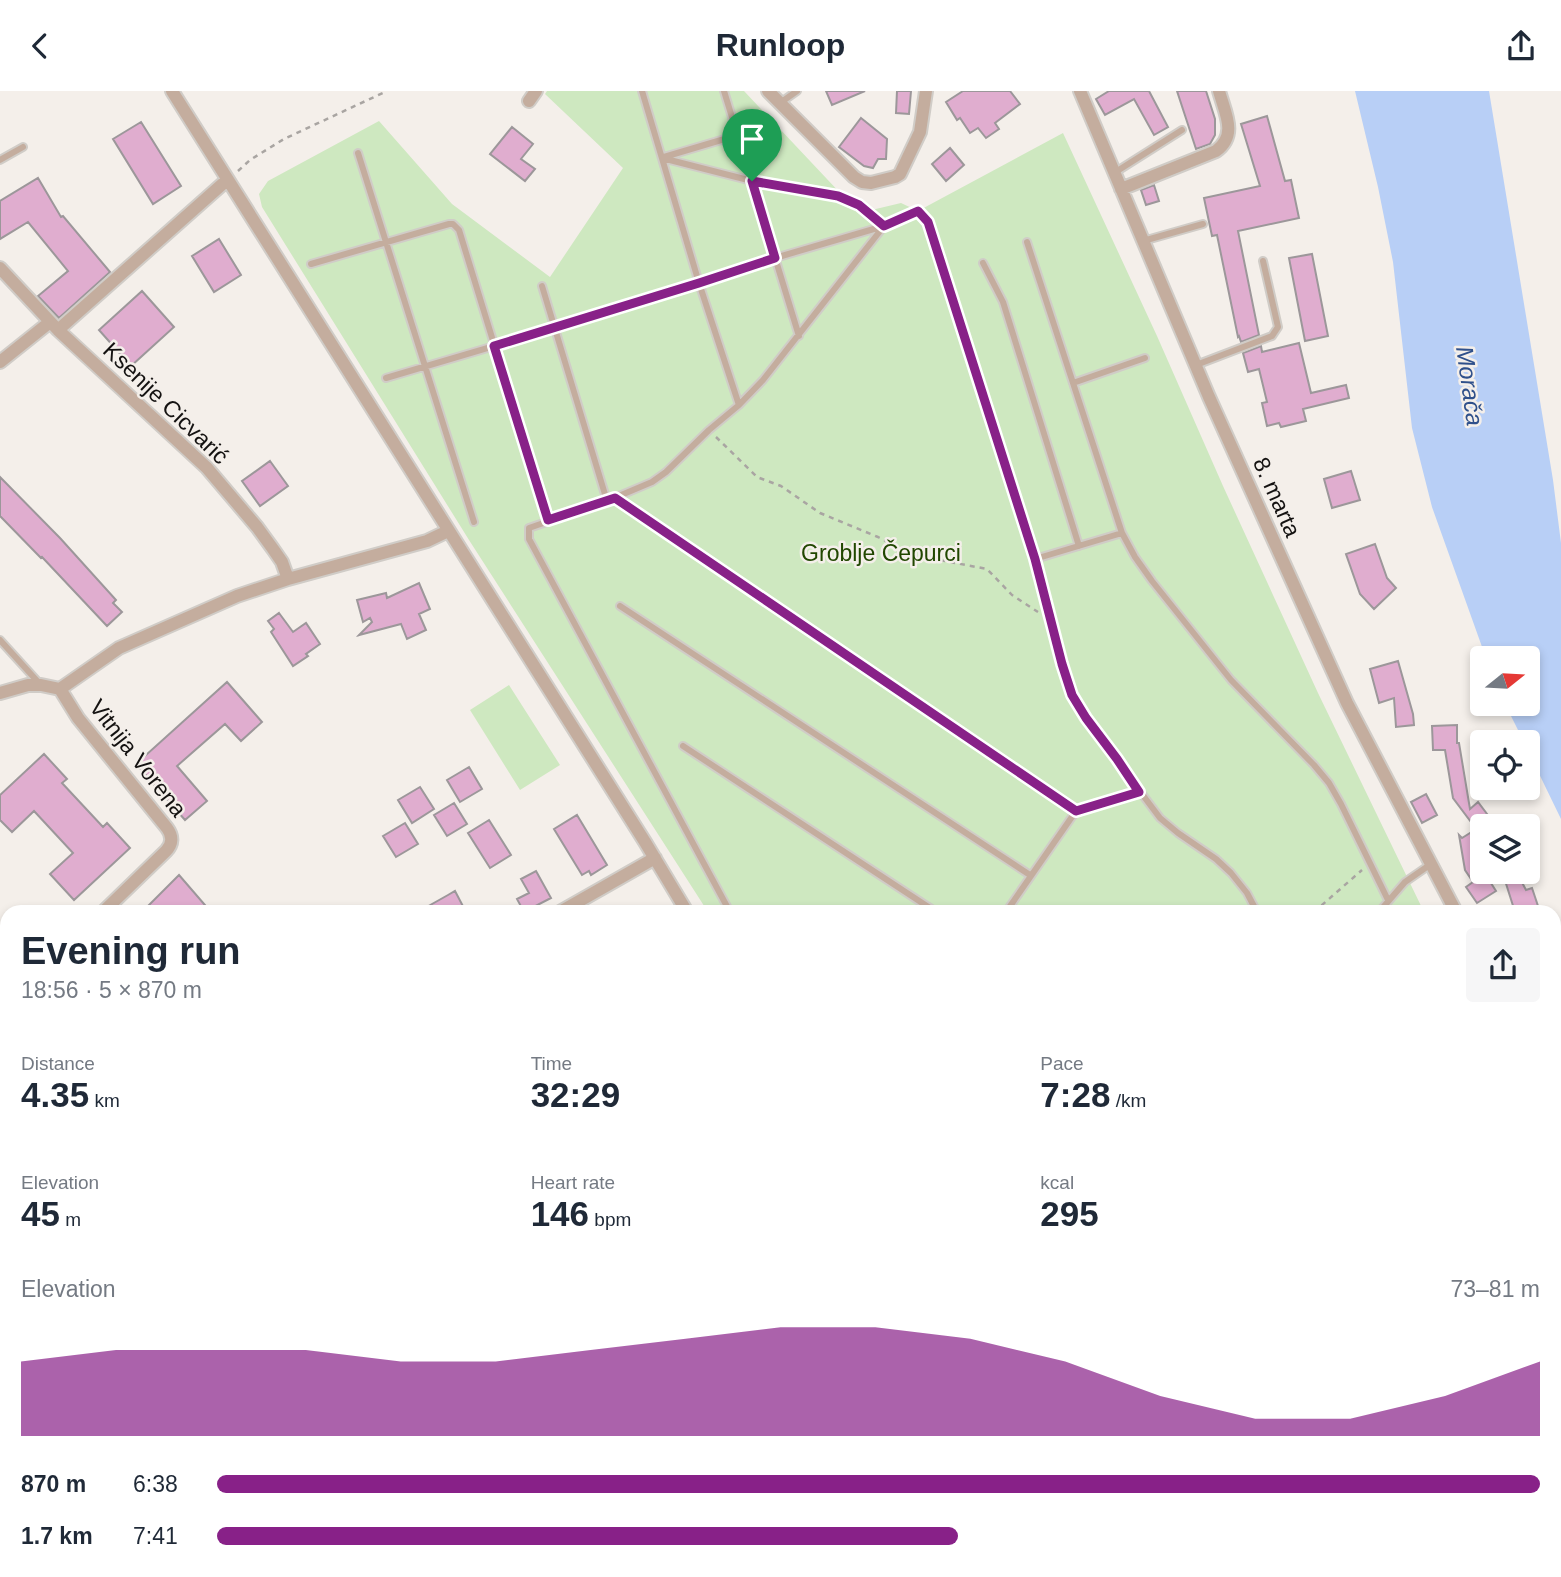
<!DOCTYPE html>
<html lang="en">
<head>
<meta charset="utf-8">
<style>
	:root { --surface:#fff; --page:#f6f6f7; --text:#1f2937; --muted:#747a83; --accent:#882188 }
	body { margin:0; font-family:Arial,sans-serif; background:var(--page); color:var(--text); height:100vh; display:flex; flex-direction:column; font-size:26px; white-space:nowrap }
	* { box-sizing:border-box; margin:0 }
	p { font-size:23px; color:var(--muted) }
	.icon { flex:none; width:38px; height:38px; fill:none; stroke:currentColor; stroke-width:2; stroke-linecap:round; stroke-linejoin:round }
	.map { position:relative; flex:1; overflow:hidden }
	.drawer { position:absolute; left:0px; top:814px; width:1561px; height:674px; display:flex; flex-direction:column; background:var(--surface); border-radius:21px 21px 0 0; box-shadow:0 4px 10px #0003 }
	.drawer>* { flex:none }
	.needle { width:46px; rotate:72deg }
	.tools { position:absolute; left:1470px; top:555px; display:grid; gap:14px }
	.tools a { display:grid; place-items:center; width:70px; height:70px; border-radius:7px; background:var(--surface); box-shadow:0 4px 10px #0003; font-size:35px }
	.pin { position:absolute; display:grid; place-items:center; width:60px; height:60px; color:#fff; margin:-72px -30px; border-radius:50% 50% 50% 0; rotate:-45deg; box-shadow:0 0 7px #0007 }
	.pin .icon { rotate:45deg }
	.round { display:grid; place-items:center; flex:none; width:74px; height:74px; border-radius:7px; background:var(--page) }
	.head { display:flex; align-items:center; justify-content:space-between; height:119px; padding:0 21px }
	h1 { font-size:38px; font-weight:800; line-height:52px }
	.stats { display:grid; grid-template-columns:repeat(3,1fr); gap:10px; height:119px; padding:7px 21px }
	.stats div { display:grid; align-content:center }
	.stats b { font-size:35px; font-weight:800 }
	.stats small { font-size:19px; font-weight:400 }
	.stats p { font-size:19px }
	.chart { height:196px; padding:14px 21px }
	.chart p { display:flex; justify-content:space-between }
	.chart svg { width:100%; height:126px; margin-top:7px; fill:var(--accent); opacity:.7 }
	ul { padding:0 21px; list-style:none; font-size:23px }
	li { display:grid; grid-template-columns:112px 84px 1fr; align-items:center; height:52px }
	li i { height:18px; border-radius:9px; background:var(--accent) }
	header { display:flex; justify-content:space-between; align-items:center; height:91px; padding:0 21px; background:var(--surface); font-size:32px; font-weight:800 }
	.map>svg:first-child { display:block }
	.green { fill:#cee8c0 }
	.forest { fill:#96b585 }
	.water { fill:#b8cff6 }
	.building { fill:#e0adcf; stroke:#9c979a; stroke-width:2 }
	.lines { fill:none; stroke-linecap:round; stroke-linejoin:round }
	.lane-casing { stroke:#d0ccc7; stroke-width:10 }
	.street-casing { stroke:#d0ccc7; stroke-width:16 }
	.secondary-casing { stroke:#d0ccc7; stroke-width:21 }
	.path { stroke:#a9a5a2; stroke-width:2.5; stroke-dasharray:5 5; stroke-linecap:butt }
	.lane { stroke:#c4ad9e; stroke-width:6 }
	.street { stroke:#c4ad9e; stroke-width:12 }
	.secondary { stroke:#ad8d76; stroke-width:18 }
	.route-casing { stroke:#fff; stroke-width:14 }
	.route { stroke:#882188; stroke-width:9 }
	.labels { text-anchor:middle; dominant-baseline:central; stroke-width:5; stroke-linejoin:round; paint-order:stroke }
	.street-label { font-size:23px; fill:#141211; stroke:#f4efea }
	.park-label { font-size:23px; fill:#214700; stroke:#f4efea }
	.water-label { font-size:24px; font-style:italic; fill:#2f508b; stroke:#f4efea }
</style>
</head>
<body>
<header><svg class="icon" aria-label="back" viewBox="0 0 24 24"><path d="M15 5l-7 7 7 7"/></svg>Runloop<svg class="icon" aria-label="share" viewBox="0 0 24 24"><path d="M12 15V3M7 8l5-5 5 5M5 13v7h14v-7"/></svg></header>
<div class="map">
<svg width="1561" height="1486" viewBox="0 0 1561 1486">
	<rect width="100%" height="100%" fill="#f4efea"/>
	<path class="green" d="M 547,0 L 744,0 L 859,122 L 901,112 L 918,120 L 1063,42 L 1157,245 L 1223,395 L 1318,602 L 1424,821 L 708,821 L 469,449 L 262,116 L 259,103 L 268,90 L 379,30 L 452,113 L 550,186 L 623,77 L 545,3 Z
		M 509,594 L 560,674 L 520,699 L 470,619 Z
		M 207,1481 L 1357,1481 L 1355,1486 L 210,1486 Z"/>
	<path class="forest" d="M 948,1480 L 1290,1480 L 1290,1481 L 1286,1486 L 943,1486 Z
		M 269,1481 L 269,1480 L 419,1481 L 419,1486 L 269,1486 Z
		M 508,1481 L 508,1480 L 570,1481 L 566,1486 L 507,1486 Z
		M 677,1481 L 723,1481 L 734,1483 L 758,1481 L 766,1486 L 678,1486 Z"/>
	<path class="water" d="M 1355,0 L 1489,0 L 1553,389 L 1561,452 L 1561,728 L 1528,660 L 1528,651 L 1524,651 L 1505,613 L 1528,612 L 1528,567 L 1486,567 L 1432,416 L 1412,337 L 1393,171 L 1378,96 Z"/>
	<path class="building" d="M 826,0 L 865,0 L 832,14 Z
		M 897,0 L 911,0 L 909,23 L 896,22 Z
		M 963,0 L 1010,0 L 1020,13 L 995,32 L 999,38 L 986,47 L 978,37 L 970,42 L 960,27 L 957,29 L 946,11 Z
		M 1109,0 L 1149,0 L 1168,36 L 1154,44 L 1134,8 L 1105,24 L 1096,8 Z
		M 1177,0 L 1206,0 L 1215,28 L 1215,44 L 1210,53 L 1196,58 Z
		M 1267,25 L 1285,90 L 1291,89 L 1299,127 L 1238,140 L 1259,244 L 1241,251 L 1239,245 L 1238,246 L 1217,144 L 1212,145 L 1204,107 L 1260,95 L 1241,33 Z
		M 861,27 L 887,48 L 886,68 L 878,68 L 873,77 L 864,75 L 839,56 Z
		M 141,31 L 181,95 L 153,113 L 113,48 Z
		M 512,36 L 533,53 L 521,68 L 535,78 L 525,90 L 490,63 Z
		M 950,57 L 964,74 L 946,90 L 932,73 Z
		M 38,87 L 61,126 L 63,125 L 110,181 L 59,227 L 38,205 L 68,180 L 28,131 L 0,148 L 0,110 Z
		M 1154,94 L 1159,110 L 1146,114 L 1141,99 Z
		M 219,148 L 241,184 L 214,201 L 192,165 Z
		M 1312,163 L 1328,245 L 1305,250 L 1289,167 Z
		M 142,200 L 174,236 L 131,275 L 99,239 Z
		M 1299,252 L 1311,302 L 1346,294 L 1349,307 L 1303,318 L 1306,330 L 1281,336 L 1279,332 L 1267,335 L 1262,312 L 1267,311 L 1259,278 L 1248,281 L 1243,262 L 1261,255 L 1262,261 Z
		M 270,370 L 288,395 L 260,415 L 242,390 Z
		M 1351,380 L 1360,409 L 1332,417 L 1324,388 Z
		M 0,386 L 60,447 L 116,509 L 113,512 L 122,521 L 107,535 L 42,466 L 41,467 L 0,425 Z
		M 1375,453 L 1387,487 L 1396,497 L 1374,518 L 1360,503 L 1346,463 Z
		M 419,492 L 430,518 L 419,523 L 426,539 L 407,548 L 401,533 L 359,544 L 372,531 L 370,527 L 363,531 L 357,509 L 386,502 L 387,507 Z
		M 279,522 L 293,541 L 306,532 L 320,553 L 306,563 L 308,565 L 293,575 L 271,541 L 274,538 L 268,530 Z
		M 1398,570 L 1413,623 L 1414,634 L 1396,636 L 1394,607 L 1379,612 L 1370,578 Z
		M 227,591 L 262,631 L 241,650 L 225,633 L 177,675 L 207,710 L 185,729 L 136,673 Z
		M 1457,634 L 1457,652 L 1459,652 L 1470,718 L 1478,711 L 1496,735 L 1482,735 L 1482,762 L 1475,767 L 1496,800 L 1477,812 L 1466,796 L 1473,791 L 1465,779 L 1459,744 L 1462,747 L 1481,735 L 1474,735 L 1453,707 L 1445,659 L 1433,659 L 1432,635 Z
		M 44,663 L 67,688 L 62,692 L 103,736 L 107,732 L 130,757 L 74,809 L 50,783 L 73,762 L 34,720 L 12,741 L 0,729 L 0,704 Z
		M 469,676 L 482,698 L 460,711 L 447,689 Z
		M 420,696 L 434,718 L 412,732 L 398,709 Z
		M 1426,703 L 1437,724 L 1422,732 L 1411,711 Z
		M 454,712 L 467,733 L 447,745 L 434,724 Z
		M 577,724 L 607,774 L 591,784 L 589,780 L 582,784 L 554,738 Z
		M 489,729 L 511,764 L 490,777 L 468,742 Z
		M 405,732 L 418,753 L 396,766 L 383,745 Z
		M 536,780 L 551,807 L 524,821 L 517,808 L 529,802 L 521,788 Z
		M 1502,780 L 1516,780 L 1526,799 L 1532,797 L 1540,821 L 1515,821 Z
		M 179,784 L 211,821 L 142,821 Z
		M 455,800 L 466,821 L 418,821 L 448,804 Z"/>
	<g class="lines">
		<defs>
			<path id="lane" d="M 642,0 L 699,192 L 739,314
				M 724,0 L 799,245
				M 780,12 L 797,0
				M 358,62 L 474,431
				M 664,66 L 738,44 L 766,33
				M 662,67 L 752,90 L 838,105 L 859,114 L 884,135 L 763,289 L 739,314 L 709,339 L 666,381 L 652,391 L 607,410 L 529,437 L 529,448 L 730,821
				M 0,69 L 23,56
				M 1114,82 L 1182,39
				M 1143,150 L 1203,133
				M 1027,151 L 1122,442 L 1135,466 L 1152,490 L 1231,589 L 1314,674 L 1329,692 L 1341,713 L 1388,809
				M 983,172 L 1003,211 L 1079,455
				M 311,173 L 449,133 L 453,133 L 459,139 L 548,429
				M 542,195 L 607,410
				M 1196,274 L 1272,245 L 1278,236 L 1263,170
				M 386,287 L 589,227 L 775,167 L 884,135 L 918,120 L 928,131 L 933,143 L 1035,468 L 1062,573 L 1072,604 L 1085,627 L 1160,727 L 1178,742 L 1216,768 L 1231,782 L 1247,802 L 1257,821
				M 1073,292 L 1145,267
				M 615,407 L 1076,720
				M 1035,468 L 1122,442
				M 620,515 L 1030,784
				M 0,549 L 39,592
				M 683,655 L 936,821
				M 1006,821 L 1076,720 L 1139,701
				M 1379,821 L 1405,791 L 1431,773
				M 0,1022 L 7,1028
				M 1554,1098 L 1561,1095
				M 605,1480 L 608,1486
				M 251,1486 L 251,1480
				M 930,1486 L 934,1480"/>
			<path id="street" d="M 172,0 L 645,751 L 687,821
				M 768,0 L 854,86 L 862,91 L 871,92 L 895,86 L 900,83 L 920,41 L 926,0
				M 1080,0 L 1209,306 L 1347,612 L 1456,821
				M 529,10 L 536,0
				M 1121,98 L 1216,60 C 1238,44 1225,22 1219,0
				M 0,177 L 58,239 L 207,377 L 257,436 L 273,458 L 282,471 L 288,488
				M 58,239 L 227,89
				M 0,271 L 50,231
				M 60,598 L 78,627 L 167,737 C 173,745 173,753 166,760 L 103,821
				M 0,602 L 28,594 L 41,594 L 60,598 L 119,557 L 237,505 L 288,488 L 427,450 L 448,440
				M 560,821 L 655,767
				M 0,934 L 7,925
				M 1554,1017 L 1561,1031
				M 0,1232 L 7,1237
				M 14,1480 L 14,1486
				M 158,1480 L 159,1486"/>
			<path id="secondary" d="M 1554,1315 L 1561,1308
				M 1554,1353 L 1561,1346
				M 1420,1486 L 1423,1480
				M 1450,1486 L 1453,1480"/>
		</defs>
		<use href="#lane" class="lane-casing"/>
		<use href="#street" class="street-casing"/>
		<use href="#secondary" class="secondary-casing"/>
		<path class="path" d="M 238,80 L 250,69 L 284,48 L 387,0
			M 716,346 L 757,386 L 781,395 L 820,422 L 878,446 L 905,460 L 934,468 L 987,478 L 1012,504 L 1038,521
			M 1314,821 L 1362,779
			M 771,1480 L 775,1483 L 786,1486
			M 904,1480 L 914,1486
			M 1344,1480 L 1356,1486
			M 493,1486 L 496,1480
			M 794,1486 L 802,1480
			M 880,1486 L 884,1480
			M 1319,1486 L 1324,1480"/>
		<use href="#lane" class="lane"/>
		<use href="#street" class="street"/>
		<use href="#secondary" class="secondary"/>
	</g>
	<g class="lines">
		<defs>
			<path id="route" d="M 752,90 L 838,105 L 859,114 L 884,135 L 918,120 L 928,131 L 1035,468 L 1062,573 L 1072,604 L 1086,627 L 1117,668 L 1139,701 L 1076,720 L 615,407 L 548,429 L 494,255 L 699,192 L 775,167 Z"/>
		</defs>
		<use href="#route" class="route-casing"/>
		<use href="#route" class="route"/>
	</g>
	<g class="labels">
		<g class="street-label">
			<text transform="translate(166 312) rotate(44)">Ksenije Cicvarić</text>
			<text transform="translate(1277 406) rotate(66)">8. marta</text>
			<text transform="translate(138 667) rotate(52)">Vitnija Vorena</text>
		</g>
		<g class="park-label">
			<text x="881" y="462">Groblje Čepurci</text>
		</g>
		<g class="water-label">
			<text transform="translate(1470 295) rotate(82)">Morača</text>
		</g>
	</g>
</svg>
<div class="tools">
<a><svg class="needle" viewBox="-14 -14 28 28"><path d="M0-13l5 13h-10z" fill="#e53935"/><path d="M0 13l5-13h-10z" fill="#747a83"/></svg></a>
<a><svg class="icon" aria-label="locate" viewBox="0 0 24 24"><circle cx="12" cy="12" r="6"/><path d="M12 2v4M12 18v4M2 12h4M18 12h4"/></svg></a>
<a><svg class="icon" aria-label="layers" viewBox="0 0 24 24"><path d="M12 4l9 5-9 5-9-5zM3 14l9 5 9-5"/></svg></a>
</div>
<div class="pin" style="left:752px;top:90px;background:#1e9e55"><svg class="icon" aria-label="arrive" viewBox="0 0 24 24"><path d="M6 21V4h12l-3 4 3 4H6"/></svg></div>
<section class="drawer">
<div class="head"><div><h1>Evening run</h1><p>18:56 · 5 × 870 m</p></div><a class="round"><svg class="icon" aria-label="share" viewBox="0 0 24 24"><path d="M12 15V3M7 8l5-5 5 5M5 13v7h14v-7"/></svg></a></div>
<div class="stats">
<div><p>Distance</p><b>4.35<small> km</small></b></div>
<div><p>Time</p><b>32:29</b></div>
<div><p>Pace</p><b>7:28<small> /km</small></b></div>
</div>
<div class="stats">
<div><p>Elevation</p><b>45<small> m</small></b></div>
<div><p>Heart rate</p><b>146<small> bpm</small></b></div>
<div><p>kcal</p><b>295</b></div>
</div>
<div class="chart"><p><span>Elevation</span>73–81 m</p>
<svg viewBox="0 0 160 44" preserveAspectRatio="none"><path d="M0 44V18L10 14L20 14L30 14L40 18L50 18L60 14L70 10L80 6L90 6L100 10L110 18L120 30L130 38L140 38L150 30L160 18V44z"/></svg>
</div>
<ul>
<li><b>870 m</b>6:38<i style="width:100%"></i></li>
<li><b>1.7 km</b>7:41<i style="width:56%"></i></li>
</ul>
</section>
</div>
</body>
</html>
